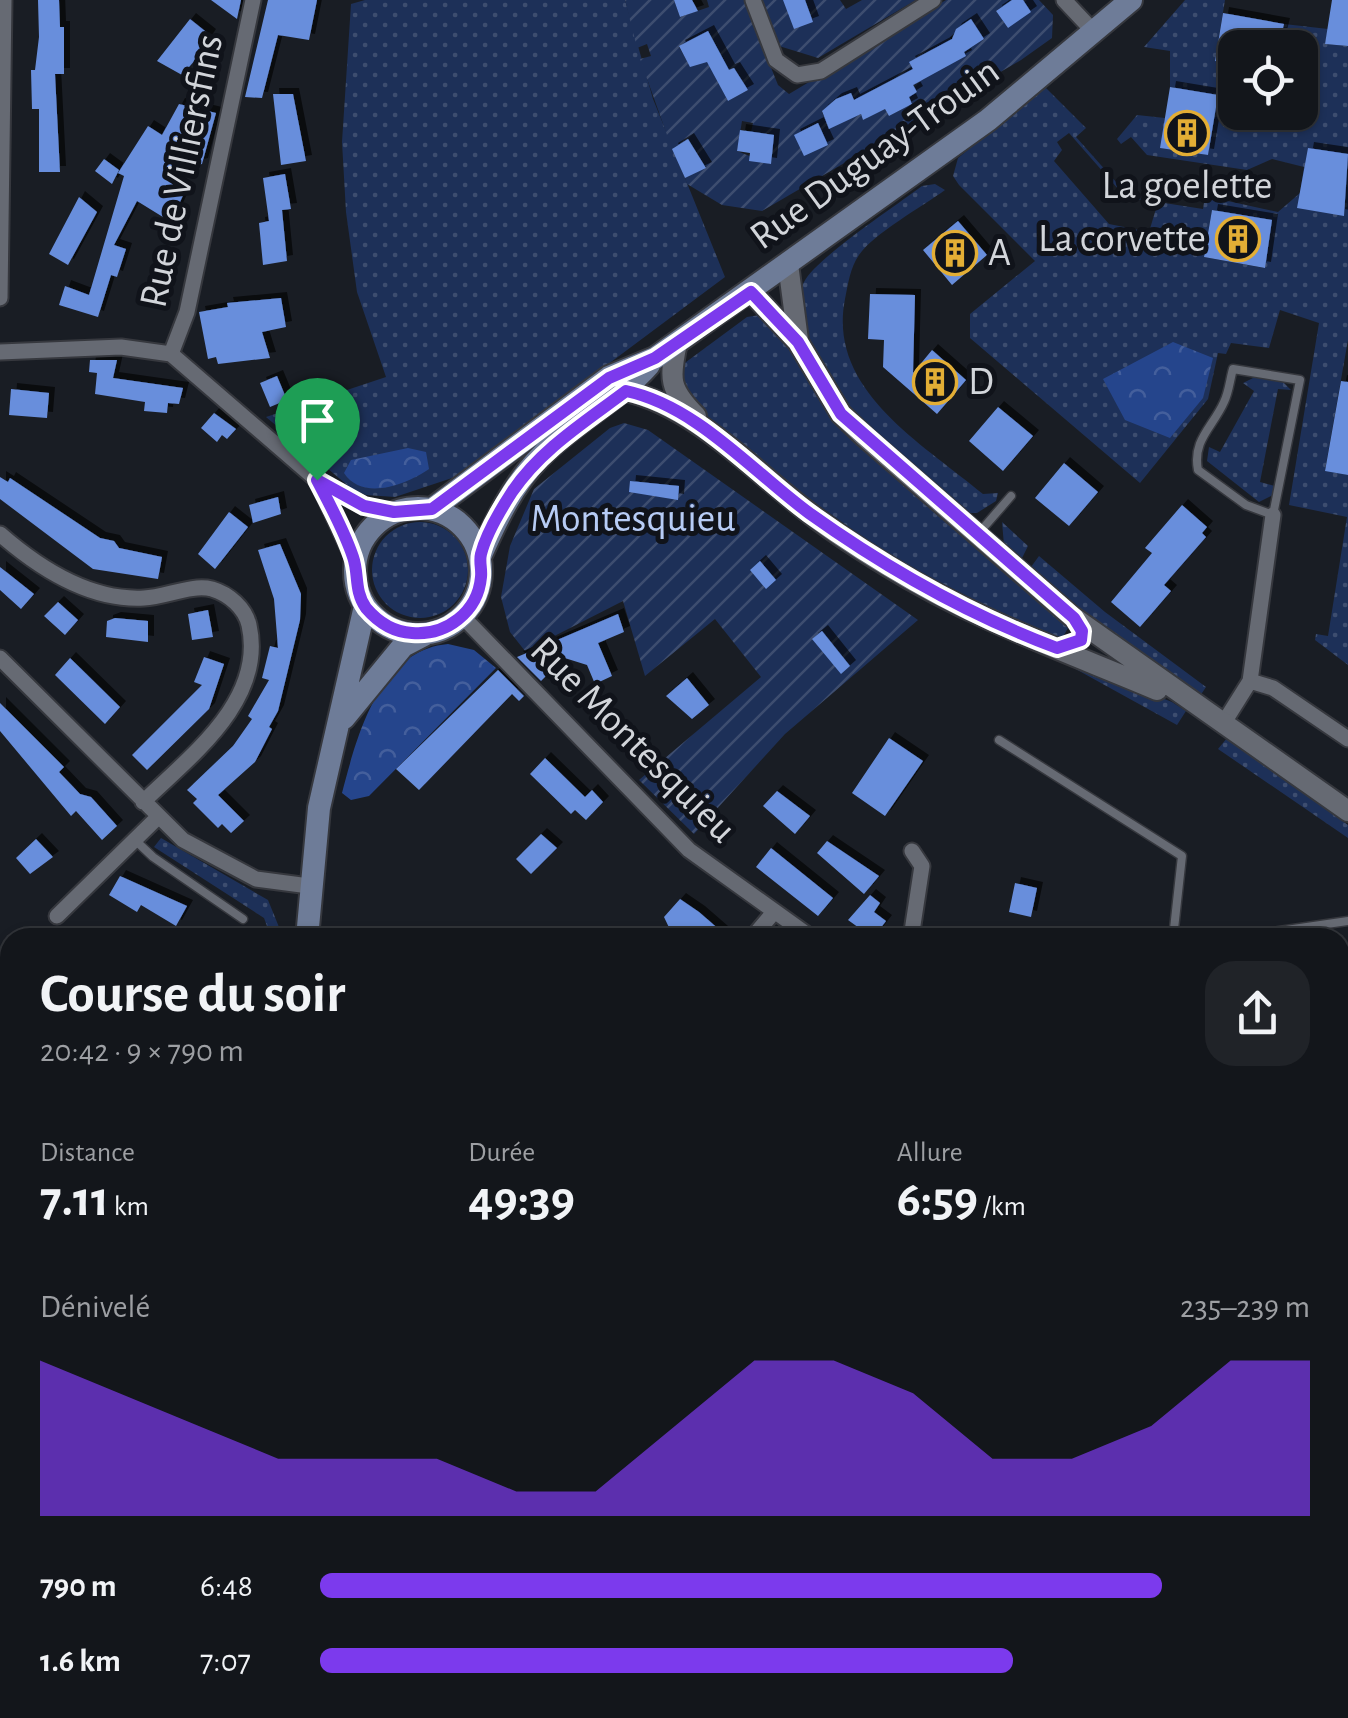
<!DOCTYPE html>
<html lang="fr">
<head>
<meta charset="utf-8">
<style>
	:root { --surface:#13161b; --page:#202328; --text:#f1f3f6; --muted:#9d9fa3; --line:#32353a; --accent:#7c3aed }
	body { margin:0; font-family:"Alegreya Sans",sans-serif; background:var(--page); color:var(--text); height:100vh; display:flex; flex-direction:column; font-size:38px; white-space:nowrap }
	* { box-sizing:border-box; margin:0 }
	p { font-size:32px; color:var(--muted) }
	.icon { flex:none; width:55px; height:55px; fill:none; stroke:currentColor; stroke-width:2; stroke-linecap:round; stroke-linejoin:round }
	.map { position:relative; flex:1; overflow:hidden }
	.panel { position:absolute; left:0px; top:928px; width:1350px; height:792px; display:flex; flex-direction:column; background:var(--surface); border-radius:30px 30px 0 0; box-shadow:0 2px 8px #0004,0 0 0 2px var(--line) }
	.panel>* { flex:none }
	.tools { position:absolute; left:1218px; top:30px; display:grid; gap:20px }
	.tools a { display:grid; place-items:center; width:100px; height:100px; border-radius:20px; background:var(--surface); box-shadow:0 2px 8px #0004,0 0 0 2px var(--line); font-size:50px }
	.pin { position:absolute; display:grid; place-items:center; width:85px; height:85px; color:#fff; margin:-102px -42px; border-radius:50% 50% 50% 0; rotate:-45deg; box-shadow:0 0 10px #0007 }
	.pin .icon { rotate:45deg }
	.round { display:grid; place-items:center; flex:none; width:105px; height:105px; border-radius:30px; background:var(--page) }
	.summary { display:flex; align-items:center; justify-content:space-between; height:170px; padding:0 40px }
	h1 { font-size:55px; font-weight:600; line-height:75px }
	.stats { display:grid; grid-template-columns:repeat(3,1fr); gap:15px; height:170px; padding:10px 40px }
	.stats div { display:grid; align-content:center }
	.stats b { font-size:50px; font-weight:600 }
	.stats small { font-size:28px; font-weight:400 }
	.stats p { font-size:28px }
	.chart { height:280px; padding:20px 40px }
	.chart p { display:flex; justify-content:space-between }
	.chart svg { width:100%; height:180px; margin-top:10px; fill:var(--accent); opacity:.7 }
	ul { padding:0 40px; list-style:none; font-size:32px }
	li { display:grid; grid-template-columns:160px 120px 1fr; align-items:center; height:75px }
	li i { height:25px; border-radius:12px; background:var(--accent) }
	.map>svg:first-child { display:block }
	.grass { fill:url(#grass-dots); fill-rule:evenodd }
	.forest { fill:url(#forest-crowns) }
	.park { fill:url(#park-tufts) }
	.garden { fill:url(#garden-furrows); fill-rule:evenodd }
	.water { fill:#2a4b93; stroke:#5c74a8; stroke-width:2.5 }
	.building { fill:#688edc; filter:url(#shadow) }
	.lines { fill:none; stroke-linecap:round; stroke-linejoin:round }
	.service-casing { stroke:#36383e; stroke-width:11 }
	.minor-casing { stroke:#36383e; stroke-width:19 }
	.tertiary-casing { stroke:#36383e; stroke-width:24 }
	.secondary-casing { stroke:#36383e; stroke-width:26 }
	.service { stroke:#666a73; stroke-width:8 }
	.minor { stroke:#666a73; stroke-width:15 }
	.tertiary { stroke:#666a73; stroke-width:20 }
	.secondary { stroke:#6e7c98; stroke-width:22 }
	.route-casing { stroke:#fff; stroke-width:20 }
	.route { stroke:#7c3aed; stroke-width:12 }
	.labels { text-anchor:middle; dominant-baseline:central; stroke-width:10; stroke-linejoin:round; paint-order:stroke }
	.street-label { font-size:40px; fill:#d2d5da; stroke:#10131a }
	.poi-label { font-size:40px; fill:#d2d5da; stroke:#10131a; text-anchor:start }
	.park-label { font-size:40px; fill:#b7ccf5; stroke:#10131a }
</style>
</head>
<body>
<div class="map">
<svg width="1348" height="1718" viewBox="0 0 1348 1718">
	<defs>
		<pattern id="grass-dots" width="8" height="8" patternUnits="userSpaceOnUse" patternTransform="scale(2.5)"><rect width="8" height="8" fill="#1d3058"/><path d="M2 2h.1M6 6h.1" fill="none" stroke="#3d4d6f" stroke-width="1.8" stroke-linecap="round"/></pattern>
		<pattern id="forest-crowns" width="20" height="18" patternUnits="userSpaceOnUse" patternTransform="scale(2.5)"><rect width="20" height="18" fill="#25458c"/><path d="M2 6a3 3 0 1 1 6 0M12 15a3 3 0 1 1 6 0" fill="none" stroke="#445f9c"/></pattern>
		<pattern id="park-tufts" width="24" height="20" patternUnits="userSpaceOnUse" patternTransform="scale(2.5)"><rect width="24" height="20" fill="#1d3058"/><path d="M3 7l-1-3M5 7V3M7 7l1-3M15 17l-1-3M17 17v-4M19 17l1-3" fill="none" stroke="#3d4d6f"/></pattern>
		<pattern id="garden-furrows" width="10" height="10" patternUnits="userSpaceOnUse" patternTransform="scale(2.5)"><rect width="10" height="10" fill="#1d3058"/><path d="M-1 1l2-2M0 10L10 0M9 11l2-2" fill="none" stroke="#3d4d6f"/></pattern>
		<filter id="shadow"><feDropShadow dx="6" dy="-6" stdDeviation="0" flood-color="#0009"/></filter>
	</defs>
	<rect width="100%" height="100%" fill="#191d24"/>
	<path class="grass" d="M 365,0 L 625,0 L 653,99 L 725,277 L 458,476 L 395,497 L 366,495 L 352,489 L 266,417 L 386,377 L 357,292 L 346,212 L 342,142 L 351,4 Z
		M 1185,0 L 1225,0 L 1215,60 L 1235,64 L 1235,112 L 1300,112 L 1300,48 L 1278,47 L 1284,24 L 1328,29 L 1325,44 L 1348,46 L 1348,340 L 1325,470 L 1348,475 L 1348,665 L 1315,640 L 1316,634 L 1328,636 L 1347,517 L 1289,505 L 1319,323 L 1280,310 L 1269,348 L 1231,343 L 1226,354 L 1218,353 L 1208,399 L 1140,483 L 970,338 L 970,314 L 1035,261 L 959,185 L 953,176 L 958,158 L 1045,87 L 1086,128 L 1076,137 L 1124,191 L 1133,184 L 1141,200 L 1126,198 L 1069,133 L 1057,142 L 1062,150 L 1054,161 L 1109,224 L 1149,232 L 1158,202 L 1203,209 L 1205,196 L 1278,212 L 1300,193 L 1304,167 L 1272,159 L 1247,170 L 1147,155 L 1131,137 L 1121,144 L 1117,139 L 1137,115 L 1165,118 L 1161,148 L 1208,155 L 1217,95 L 1170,87 L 1170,51 L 1144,47 ZM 1212,210 L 1272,221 L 1264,268 L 1204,257 Z
		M 935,184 L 945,190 C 923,206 873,234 859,255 C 850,268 848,284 845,299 C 827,390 922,443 983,494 L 998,493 L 996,501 L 977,513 L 967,513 C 902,457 824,407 804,318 C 801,305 797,294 804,282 C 816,258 897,205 922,186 Z
		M 760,315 L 777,325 L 829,409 L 1069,626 L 1063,637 L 1041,634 L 891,557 L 759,463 L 693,403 L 683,390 L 682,365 L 747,317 Z
		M 1257,376 L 1281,380 L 1291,390 L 1278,389 L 1260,482 L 1275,486 L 1273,495 L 1259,502 L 1207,461 L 1209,447 L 1220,452 L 1254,391 L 1243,383 Z
		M 1002,522 L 1028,546 L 1021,560 L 1004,545 Z
		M372 570a48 48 0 1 1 96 0a48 48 0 1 1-96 0Z
		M 1039,556 L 1105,612 L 1206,687 L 1200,696 L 1095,624 L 1031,567 Z
		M 1043,651 L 1172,702 L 1186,711 L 1177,725 Z
		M 1227,738 L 1348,825 L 1348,838 L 1218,749 Z
		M 161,838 L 268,900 L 283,937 L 271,937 L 264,918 L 154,847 Z"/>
	<path class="forest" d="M 1173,342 L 1213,358 L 1203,398 L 1170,438 L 1125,420 L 1103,379 Z
		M 408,448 L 426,452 L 429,469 C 407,484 363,502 344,473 L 351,460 Z
		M 448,644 L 474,650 L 496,668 L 369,796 L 351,800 L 342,793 C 357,736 379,650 448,644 Z"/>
	<path class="park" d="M 0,1017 L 10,1023 L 10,1710 L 279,1710 L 275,1718 L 0,1718 Z
		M 1348,1477 L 1348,1718 L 1128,1718 L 1132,1710 L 1340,1710 L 1340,1488 Z
		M 374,1710 L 875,1710 L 881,1718 L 369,1718 Z"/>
	<path class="garden" d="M 625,0 L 674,0 L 680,17 L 709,7 L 707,0 L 744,0 L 778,85 L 789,94 L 946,0 L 1012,0 L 996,11 L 1008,28 L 1023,0 L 1039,0 L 1053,15 L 1052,38 L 1021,60 L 762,211 L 722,205 L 687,184 L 685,178 L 706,167 L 688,139 L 672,149 L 640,59 L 651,56 L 647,44 L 637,48 ZM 971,19 L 984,39 L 961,54 L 950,37 ZM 708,31 L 720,55 L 690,66 L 679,47 ZM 734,68 L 748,90 L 728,101 L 716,78 ZM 906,73 L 917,92 L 909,97 L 912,104 L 889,116 L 874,89 ZM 851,93 L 867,118 L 863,120 L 861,114 L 828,126 L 822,112 ZM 742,121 L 753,123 L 751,132 L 774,136 L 770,164 L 737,151 Z
		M 761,0 L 840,0 L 846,9 L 862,0 L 916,0 L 818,58 L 779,46 Z
		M 624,423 L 648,430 L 918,620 L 785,734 L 694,834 L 639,780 L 761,677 L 715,619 L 645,676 L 623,601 L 525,651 L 510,632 L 501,597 L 510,546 L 534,489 L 610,428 Z"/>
	<path class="water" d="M 0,1197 L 10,1200 L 10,1615 L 0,1614 Z"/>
	<path class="building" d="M 38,0 L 59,0 L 60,27 L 64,27 L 64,74 L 55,74 L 60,172 L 39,172 L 39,109 L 32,109 L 31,70 L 35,70 L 39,37 Z
		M 211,0 L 241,0 L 237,19 Z
		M 268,0 L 317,0 L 309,40 L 278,35 L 262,98 L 245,97 Z
		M 674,0 L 692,0 L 698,11 L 680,17 Z
		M 783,0 L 805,0 L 813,22 L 794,29 Z
		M 1012,0 L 1023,0 L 1031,12 L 1008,28 L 996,11 Z
		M 1332,0 L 1348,0 L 1348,46 L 1325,44 Z
		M 1223,13 L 1284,24 L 1278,48 L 1235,48 L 1235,64 L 1215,61 Z
		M 190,19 L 210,35 L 206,41 L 209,44 L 182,75 L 157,61 Z
		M 971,19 L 984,39 L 964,52 L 966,56 L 913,85 L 917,92 L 909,97 L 912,104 L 889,116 L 885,109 L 863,120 L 861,114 L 829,129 L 822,111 L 836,99 L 851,93 L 854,100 L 913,69 L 909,62 L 952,39 L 956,29 Z
		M 708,31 L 729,70 L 734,68 L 748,90 L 728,101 L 707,62 L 690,67 L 679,46 Z
		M 1170,87 L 1218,95 L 1208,155 L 1160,148 Z
		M 273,94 L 293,94 L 306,161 L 281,165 Z
		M 179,104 L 216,113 L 202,164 L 173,171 L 177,193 L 185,191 L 171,222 L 137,201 L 114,245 L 126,249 L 117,277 L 111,275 L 98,317 L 59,305 L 65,286 L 89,295 L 124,176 L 118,173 L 148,126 L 162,135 Z
		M 818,123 L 828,145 L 804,156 L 794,135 Z
		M 740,130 L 774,135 L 771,164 L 749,161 L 750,153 L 737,151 Z
		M 688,139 L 706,168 L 685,178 L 672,149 Z
		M 1308,148 L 1348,154 L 1344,216 L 1297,208 Z
		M 104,159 L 119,170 L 112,184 L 95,171 Z
		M 285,174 L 291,209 L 282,210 L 287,261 L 263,265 L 259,223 L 269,221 L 263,178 Z
		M 79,197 L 97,212 L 68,265 L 49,254 Z
		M 1212,210 L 1272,220 L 1265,268 L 1204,257 Z
		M 958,221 L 987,255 L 952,285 L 923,250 Z
		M 870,294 L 915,295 L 913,373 L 932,350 L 966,380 L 937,414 L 883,367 L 884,340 L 868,339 Z
		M 281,298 L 286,327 L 262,332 L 270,358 L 218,364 L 216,357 L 208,359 L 199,312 L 228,307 L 227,303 Z
		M 90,360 L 117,360 L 113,378 L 183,388 L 179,404 L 168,403 L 167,413 L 144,411 L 145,402 L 95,394 L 97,373 L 89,372 Z
		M 277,376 L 287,400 L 270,407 L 260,383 Z
		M 1341,381 L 1348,382 L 1348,475 L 1325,471 Z
		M 11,389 L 49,393 L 47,418 L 9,415 Z
		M 998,407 L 1033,436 L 1003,471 L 969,441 Z
		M 214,413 L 236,429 L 227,439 L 222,435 L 217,442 L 201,428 Z
		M 1064,463 L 1098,492 L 1069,526 L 1035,498 Z
		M 0,477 L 8,482 L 10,478 L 100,538 L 114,541 L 119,548 L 162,557 L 158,579 L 93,569 L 0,499 Z
		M 630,481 L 679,486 L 678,500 L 629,492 Z
		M 278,497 L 281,514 L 253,523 L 249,505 Z
		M 1182,505 L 1207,527 L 1202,533 L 1206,537 L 1164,585 L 1171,591 L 1140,627 L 1111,602 L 1152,553 L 1145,548 Z
		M 229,512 L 248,527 L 215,569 L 198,554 Z
		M 280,544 L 301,594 L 300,620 L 278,711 L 269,727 L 272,729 L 255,762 L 218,795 L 244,821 L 231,833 L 222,824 L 218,828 L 193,803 L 197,799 L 187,790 L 233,746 L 252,719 L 248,716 L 269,680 L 262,678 L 270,646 L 278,648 L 274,599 L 258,550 Z
		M 760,561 L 776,580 L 766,589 L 750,570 Z
		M 0,567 L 34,594 L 21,609 L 0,590 Z
		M 58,602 L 78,620 L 65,635 L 44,616 Z
		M 208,610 L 213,637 L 192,640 L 188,614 Z
		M 618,614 L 624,632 L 598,643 L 612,676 L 595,684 L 587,665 L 536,649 Z
		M 115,618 L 148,621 L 148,642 L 106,637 L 107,621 Z
		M 822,631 L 850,666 L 841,674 L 812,639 Z
		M 529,652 L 548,674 L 541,681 L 517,657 Z
		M 204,657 L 224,664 L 209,709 L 147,770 L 132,755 L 202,685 L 194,682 Z
		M 70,658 L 120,707 L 105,724 L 55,675 Z
		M 498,670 L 524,696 L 519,701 L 512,694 L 419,790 L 396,769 Z
		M 687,678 L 709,705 L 692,719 L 666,696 Z
		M 0,703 L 64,767 L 59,772 L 80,794 L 91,797 L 117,826 L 102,840 L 76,811 L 71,816 L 0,731 Z
		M 889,738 L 923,761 L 885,816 L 852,793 Z
		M 545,758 L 585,797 L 592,790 L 603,802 L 586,820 L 575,810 L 571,814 L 530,774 Z
		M 777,791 L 810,816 L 795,834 L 763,806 Z
		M 541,834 L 557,848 L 531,874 L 516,859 Z
		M 36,839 L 53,857 L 30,874 L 16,858 Z
		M 827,841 L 879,876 L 864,894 L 817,853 Z
		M 771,848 L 833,898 L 818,916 L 756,867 Z
		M 120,876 L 187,906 L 176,926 L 141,905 L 137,912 L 109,895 Z
		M 1015,883 L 1037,888 L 1031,917 L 1009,912 Z
		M 870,895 L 880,903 L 874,912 L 886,921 L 873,938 L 848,920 Z
		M 680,899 L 699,912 L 729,938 L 674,938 L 664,917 Z"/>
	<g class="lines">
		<defs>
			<path id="service" d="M 1233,369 L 1300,380 L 1273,515 L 1246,505 L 1198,470 C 1192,440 1213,427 1224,402 C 1229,392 1230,379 1233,369 Z
				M 978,534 L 1011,496
				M 999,740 L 1182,856 L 1173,938
				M 135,840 L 153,857 L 243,919
				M 1230,938 L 1348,921
				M 1340,1122 L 1348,1126"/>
			<path id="minor" d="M 753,0 L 776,60 L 797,75 L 821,71 L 933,0
				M 1064,0 L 1095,33
				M 0,298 L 4,0
				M 0,352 L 121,347 L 171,354 L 317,480 L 364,506 L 394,512
				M 171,354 L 187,312 L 253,0
				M 317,480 L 355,562
				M 0,534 C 40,569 90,601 144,598 C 166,597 191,584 212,589 C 229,594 245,608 249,625 C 266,701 189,757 143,802
				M 463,617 L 689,850 L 812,938
				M 0,658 L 183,840 L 256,879 L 309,886
				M 1250,681 L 1273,688 L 1348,739
				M 1223,724 L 1250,681 L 1273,515
				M 57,916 L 157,818
				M 752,938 L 774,912
				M 911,938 L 922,866 L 912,851
				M 1340,1167 L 1348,1172
				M 1340,1203 L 1348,1191
				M 964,1718 L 977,1710"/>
			<path id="tertiary" d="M 788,264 L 798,340
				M 751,292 L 798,342 L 841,414 L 865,437 L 1070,615 L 1348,811
				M 677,343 C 669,379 669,389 696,416
				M 626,391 C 693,406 751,468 804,509 C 829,529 858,548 886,565 C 971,618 1065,651 1157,690"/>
			<path id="secondary" d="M355 571a63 63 0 1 1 126 0a63 63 0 1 1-126 0Z
				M 432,509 L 609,377 L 655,358 L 988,120 L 1131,0
				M 480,557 C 496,521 513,484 541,456 C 574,422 617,401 649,365
				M 344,718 L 403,646 L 424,635
				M 307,938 L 319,808 L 365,606
				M 306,1718 L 313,1710"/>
		</defs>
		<use href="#service" class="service-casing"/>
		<use href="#minor" class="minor-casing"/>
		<use href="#tertiary" class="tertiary-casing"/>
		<use href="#secondary" class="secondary-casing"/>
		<use href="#service" class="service"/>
		<use href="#minor" class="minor"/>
		<use href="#tertiary" class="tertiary"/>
		<use href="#secondary" class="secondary"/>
	</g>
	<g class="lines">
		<defs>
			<path id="route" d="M 751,292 L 798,342 L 841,414 L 1074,618 L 1082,631 L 1081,640 L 1057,648 C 969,615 886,568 809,513 C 753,472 697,406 626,391 C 585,422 541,449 512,492 C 501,509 486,534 481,554 C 479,562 482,569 481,577 C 478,612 446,636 412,633 C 393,632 378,622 366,608 C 354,591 359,574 353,557 C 344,530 330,505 317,480 L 364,506 L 394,512 L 432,509 L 609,378 L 655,358 Z"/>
		</defs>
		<use href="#route" class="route-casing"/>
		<use href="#route" class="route"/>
	</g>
	<defs>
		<symbol id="building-ring" viewBox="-11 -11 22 22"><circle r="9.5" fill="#10131a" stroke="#e3ae35" stroke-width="1.5"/><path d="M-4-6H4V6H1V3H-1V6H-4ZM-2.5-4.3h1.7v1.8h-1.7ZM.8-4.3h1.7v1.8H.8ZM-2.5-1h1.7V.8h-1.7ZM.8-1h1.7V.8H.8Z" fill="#e3ae35"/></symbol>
	</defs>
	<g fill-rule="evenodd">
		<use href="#building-ring" x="1162" y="108" width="50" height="50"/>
		<use href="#building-ring" x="1213" y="214" width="50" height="50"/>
		<use href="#building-ring" x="930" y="228" width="50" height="50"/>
		<use href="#building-ring" x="910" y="357" width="50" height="50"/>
	</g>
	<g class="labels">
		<g class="street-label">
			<text transform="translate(875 154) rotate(-36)">Rue Duguay-Trouin</text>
			<text transform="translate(182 171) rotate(-78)">Rue de Villiersfins</text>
			<text transform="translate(633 740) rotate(45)">Rue Montesquieu</text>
		</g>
		<g class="poi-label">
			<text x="1187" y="186" text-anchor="middle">La goelette</text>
			<text x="1206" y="239" text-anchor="end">La corvette</text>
			<text x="988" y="253">A</text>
			<text x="968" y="382">D</text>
		</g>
		<g class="park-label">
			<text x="633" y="519">Montesquieu</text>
		</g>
	</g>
</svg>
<div class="tools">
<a><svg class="icon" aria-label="locate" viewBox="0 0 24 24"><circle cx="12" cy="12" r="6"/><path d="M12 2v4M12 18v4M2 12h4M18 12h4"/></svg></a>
</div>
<div class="pin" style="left:317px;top:480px;background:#1e9e55"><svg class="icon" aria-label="arrive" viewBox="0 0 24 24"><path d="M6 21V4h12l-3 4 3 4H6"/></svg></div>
<section class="panel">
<div class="summary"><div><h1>Course du soir</h1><p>20:42 · 9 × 790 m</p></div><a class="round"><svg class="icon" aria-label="share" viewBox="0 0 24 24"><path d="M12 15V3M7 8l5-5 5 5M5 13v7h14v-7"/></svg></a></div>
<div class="stats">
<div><p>Distance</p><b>7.11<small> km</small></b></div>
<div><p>Durée</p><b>49:39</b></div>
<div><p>Allure</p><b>6:59<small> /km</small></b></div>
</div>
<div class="chart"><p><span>Dénivelé</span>235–239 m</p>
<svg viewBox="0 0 160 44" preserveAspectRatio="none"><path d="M0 44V6L10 14L20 22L30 30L40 30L50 30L60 38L70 38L80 22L90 6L100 6L110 14L120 30L130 30L140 22L150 6L160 6V44z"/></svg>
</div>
<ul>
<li><b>790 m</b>6:48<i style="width:85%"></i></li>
<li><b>1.6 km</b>7:07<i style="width:70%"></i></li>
</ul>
</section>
</div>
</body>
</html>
